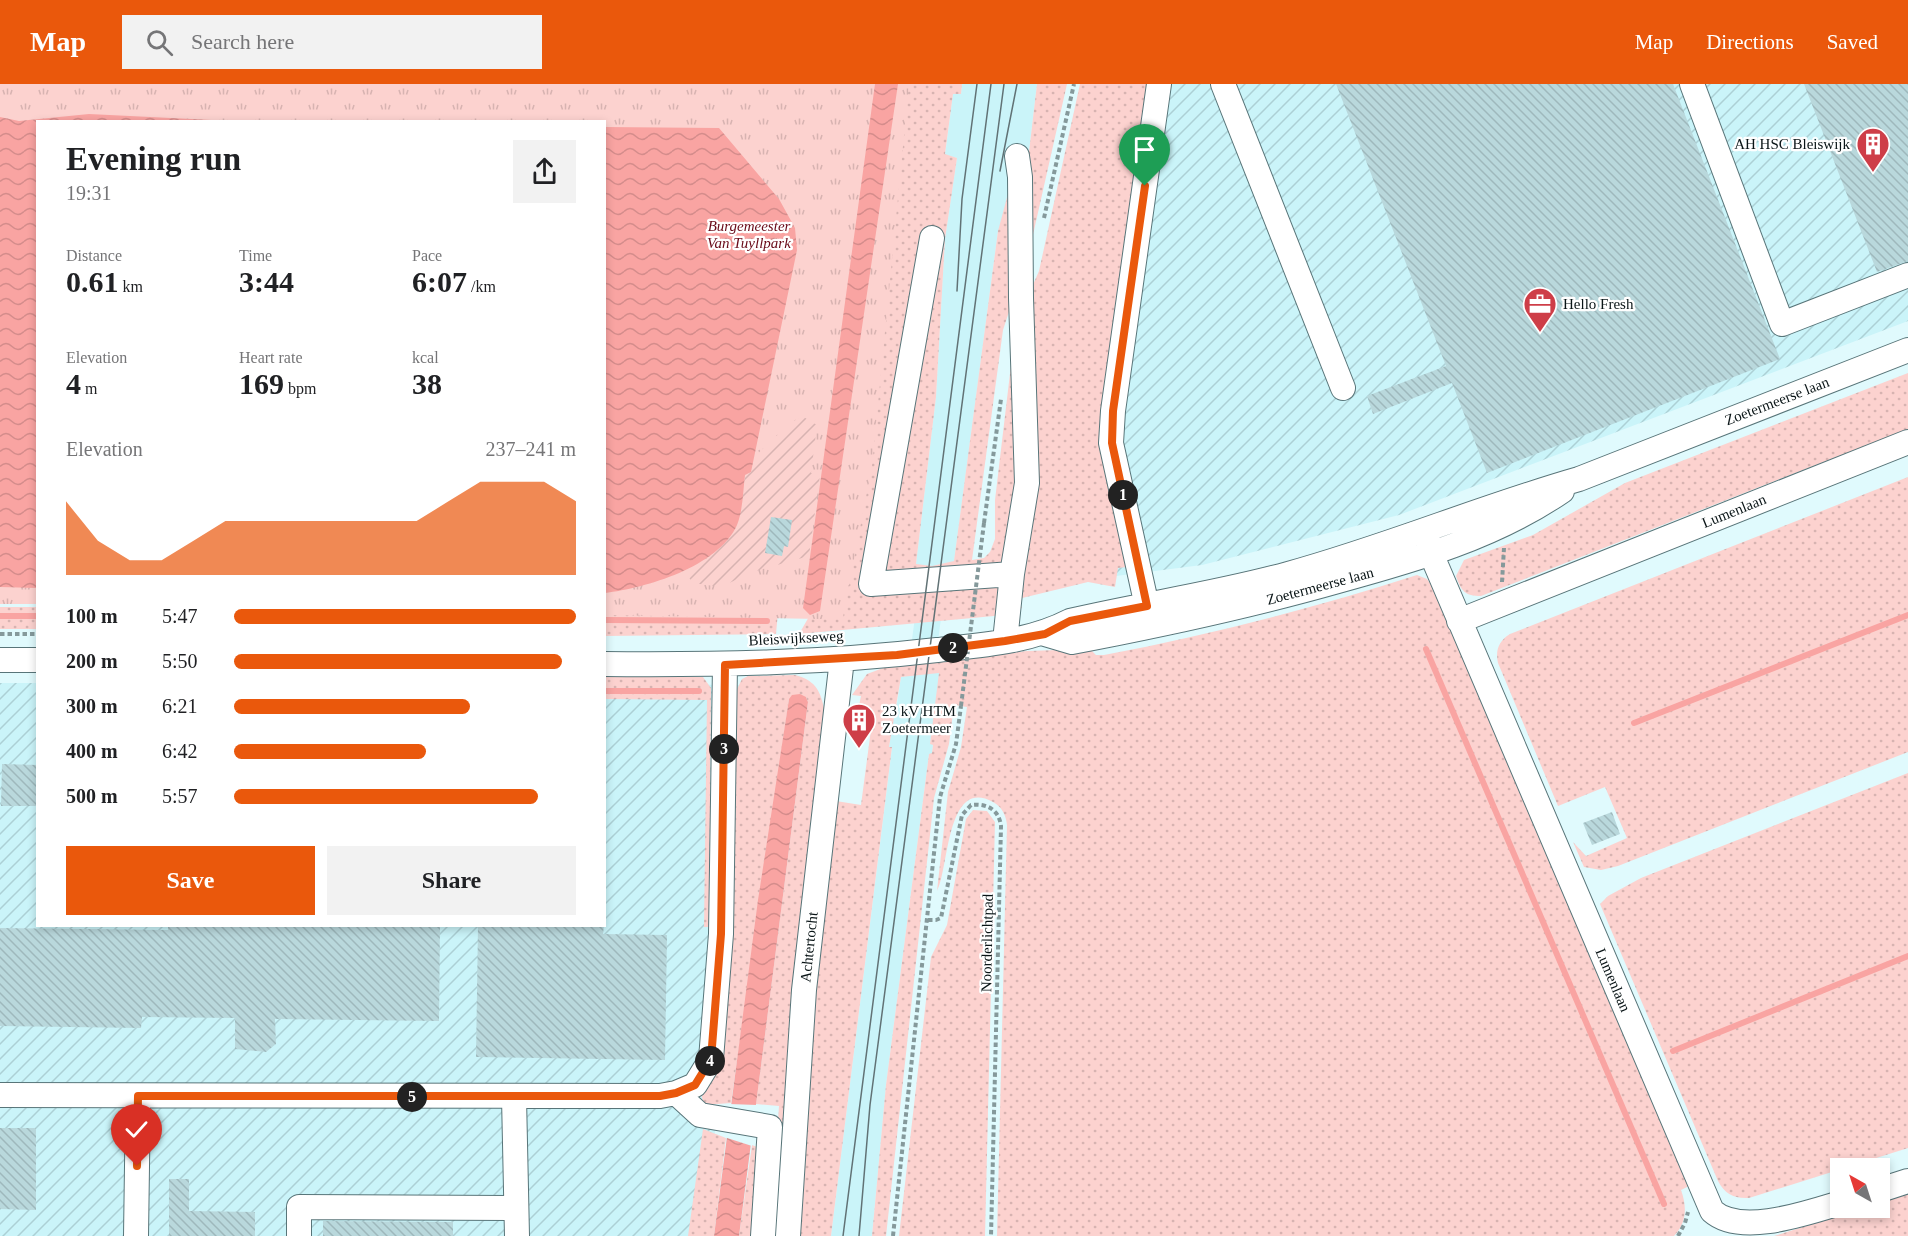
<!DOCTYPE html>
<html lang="en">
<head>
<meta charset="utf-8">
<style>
	:root { --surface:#fff; --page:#f2f2f2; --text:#202124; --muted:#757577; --accent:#ea580c }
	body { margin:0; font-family:"Times New Roman",serif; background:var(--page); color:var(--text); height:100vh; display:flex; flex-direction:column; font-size:22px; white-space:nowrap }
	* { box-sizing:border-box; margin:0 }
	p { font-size:20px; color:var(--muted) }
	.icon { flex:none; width:33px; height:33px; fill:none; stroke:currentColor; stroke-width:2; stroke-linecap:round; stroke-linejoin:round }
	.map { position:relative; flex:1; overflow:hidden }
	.drawer { position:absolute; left:36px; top:36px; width:570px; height:807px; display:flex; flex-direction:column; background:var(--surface); border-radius:0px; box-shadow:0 3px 9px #0003 }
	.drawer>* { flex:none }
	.needle { width:39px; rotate:321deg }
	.buttons { position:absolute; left:1830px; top:1074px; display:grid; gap:12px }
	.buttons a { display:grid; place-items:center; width:60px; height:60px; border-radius:0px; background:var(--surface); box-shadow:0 3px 9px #0003; font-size:30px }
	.pin { position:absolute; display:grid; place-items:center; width:51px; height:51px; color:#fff; margin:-62px -26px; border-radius:50% 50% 50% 0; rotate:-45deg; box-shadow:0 0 6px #0007 }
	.pin .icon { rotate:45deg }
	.km { position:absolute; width:30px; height:30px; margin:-15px; border-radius:50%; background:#222; color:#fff; font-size:16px; line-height:30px; text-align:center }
	.round { display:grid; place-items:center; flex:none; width:63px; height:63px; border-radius:0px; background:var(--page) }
	.headline { display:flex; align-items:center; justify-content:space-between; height:102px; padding:0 30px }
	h1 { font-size:33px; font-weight:700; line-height:45px }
	.stats { display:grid; grid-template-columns:repeat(3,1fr); gap:9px; height:102px; padding:6px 30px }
	.stats div { display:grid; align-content:center }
	.stats b { font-size:30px; font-weight:700 }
	.stats small { font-size:16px; font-weight:400 }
	.stats p { font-size:16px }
	.chart { height:168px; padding:12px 30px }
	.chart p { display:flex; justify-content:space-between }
	.chart svg { width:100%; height:108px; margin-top:6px; fill:var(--accent); opacity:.7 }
	.button { display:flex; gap:12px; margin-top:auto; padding:12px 30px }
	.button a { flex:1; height:69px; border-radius:0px; background:var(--accent); color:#fff; font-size:24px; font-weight:700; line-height:69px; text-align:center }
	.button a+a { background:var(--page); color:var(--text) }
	ul { padding:0 30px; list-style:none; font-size:20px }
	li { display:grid; grid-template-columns:96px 72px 1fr; align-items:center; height:45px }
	li i { height:15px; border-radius:8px; background:var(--accent) }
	header { display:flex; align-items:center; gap:36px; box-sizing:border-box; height:84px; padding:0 30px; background:var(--accent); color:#fff }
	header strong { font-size:28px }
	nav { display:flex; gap:33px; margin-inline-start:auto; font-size:21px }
	.search { width:420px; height:54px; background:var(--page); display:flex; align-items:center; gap:15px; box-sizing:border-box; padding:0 21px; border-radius:0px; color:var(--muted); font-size:22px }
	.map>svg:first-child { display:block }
	.built { fill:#caf4f9 }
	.industrial { fill:url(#industrial-furrows) }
	.grass { fill:url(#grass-dots) }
	.park { fill:url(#park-tufts) }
	.garden { fill:url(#garden-furrows) }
	.water { fill:url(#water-waves) }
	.pier { fill:#e0fafd }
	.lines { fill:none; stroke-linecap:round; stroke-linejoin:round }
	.stream { stroke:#f9a4a2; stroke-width:6 }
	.building { fill:url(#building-back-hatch) }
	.minor-casing { stroke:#587579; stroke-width:26 }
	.path { stroke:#85999b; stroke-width:4; stroke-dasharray:4.5 3; stroke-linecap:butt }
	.minor { stroke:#fff; stroke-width:24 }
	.tram { stroke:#617275; stroke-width:1.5 }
	.path-bridge { stroke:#85999b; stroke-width:4; stroke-dasharray:4.5 3; stroke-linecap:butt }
	.route-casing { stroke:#fff; stroke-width:12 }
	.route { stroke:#ea580c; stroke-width:8 }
	.labels { text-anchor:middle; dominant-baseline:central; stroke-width:4.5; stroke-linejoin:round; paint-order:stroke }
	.poi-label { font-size:15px; fill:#091416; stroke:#fff; text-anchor:start }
	.park-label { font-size:15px; font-style:italic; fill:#690a18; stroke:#fff }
	.street-label { font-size:15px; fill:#091416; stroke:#fff }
</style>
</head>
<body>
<header>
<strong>Map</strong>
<div class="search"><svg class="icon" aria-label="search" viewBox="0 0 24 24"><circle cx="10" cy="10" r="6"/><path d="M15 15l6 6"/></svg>Search here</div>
<nav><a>Map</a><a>Directions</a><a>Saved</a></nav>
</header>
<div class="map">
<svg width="1908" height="1152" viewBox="0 0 1908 1152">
	<defs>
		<pattern id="industrial-furrows" width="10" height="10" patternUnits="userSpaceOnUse" patternTransform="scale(1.5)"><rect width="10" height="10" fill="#caf4f9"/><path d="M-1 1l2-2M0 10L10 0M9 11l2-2" fill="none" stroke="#acd0d5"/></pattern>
		<pattern id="grass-dots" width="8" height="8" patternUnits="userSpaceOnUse" patternTransform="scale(1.5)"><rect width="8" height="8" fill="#fcd2cf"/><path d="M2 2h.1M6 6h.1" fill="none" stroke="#d7b3b1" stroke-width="1.8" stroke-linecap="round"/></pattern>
		<pattern id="park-tufts" width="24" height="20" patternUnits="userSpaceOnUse" patternTransform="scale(1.5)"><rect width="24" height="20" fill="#fcd2cf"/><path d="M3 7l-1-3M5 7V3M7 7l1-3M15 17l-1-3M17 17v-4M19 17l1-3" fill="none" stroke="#d7b3b1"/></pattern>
		<pattern id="garden-furrows" width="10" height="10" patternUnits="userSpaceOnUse" patternTransform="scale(1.5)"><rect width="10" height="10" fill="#fcd2cf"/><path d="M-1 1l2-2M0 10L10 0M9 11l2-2" fill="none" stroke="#d7b3b1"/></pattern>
		<pattern id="water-waves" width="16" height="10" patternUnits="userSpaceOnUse" patternTransform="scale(1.5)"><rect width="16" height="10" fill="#f9a4a2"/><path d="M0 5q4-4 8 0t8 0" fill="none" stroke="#d48c8b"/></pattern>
		<pattern id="building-back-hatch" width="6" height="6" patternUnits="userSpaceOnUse" patternTransform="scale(1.5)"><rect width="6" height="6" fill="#b9d8dc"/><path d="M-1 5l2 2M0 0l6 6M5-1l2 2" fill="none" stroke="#9eb8bc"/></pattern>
	</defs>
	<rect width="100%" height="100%" fill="#e0fafd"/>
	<path class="built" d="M 962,0 L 1037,0 L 1026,93 L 998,147 L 954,478 L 948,479 L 934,589 L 940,589 L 930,660 L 933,660 L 932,670 L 929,670 L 886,1001 L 872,1152 L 831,1152 L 892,664 L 889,663 L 894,626 L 896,626 L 901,593 L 907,592 L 922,482 L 916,480 L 936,313 L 945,155 L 957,74 L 945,71 L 953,10 L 961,10 Z"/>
	<path class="industrial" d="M 1088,0 L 1908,0 L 1908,237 L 1399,431 L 1202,481 L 1022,504 Z
		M 0,599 L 37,599 L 38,842 L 604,842 L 605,600 L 746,601 L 743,666 L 719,909 L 715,1047 L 703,1152 L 0,1152 Z"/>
	<path class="grass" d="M 898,0 L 962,0 L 961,10 L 953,10 L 945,70 L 957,74 L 945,155 L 936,313 L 916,480 L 932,482 L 954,477 L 998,147 L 1013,91 L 1026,93 L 1037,0 L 1067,0 L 1030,164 L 1003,246 L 972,476 L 984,474 L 990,468 L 995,455 L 995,416 L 1016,239 L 1039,187 L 1080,0 L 1148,0 L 1101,329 L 1127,483 L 1118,484 L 1115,503 L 1088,498 L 1018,515 L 1022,524 L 994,532 L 799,550 L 810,531 Z
		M 1908,289 L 1908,345 L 1481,512 C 1465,512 1461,507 1456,492 L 1464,476 L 1533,451 L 1625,399 Z
		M 1908,393 L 1908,668 L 1618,782 L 1601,786 L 1584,783 L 1573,758 L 1586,772 L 1627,754 L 1605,703 L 1558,722 L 1498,579 C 1495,566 1499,557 1510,550 Z
		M 1417,491 L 1427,495 L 1432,502 L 1689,1102 L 1681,1106 C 1687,1123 1687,1138 1674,1152 L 997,1152 L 1007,741 C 1006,731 1002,723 993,718 C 946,692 949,786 937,807 L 948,708 L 961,663 L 967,623 L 954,621 L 949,660 L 934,714 L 886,1152 L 872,1152 L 886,1001 L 929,670 L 932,669 L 933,661 L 930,660 L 939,589 L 901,593 L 889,663 L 892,663 L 831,1152 L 799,1152 L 810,962 L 836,717 L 861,721 L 872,638 L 856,636 L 861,612 L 852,611 L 867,590 L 883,584 L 1027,567 L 1090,565 L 1096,571 L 1104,571 C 1210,551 1314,524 1417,491 Z
		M 0,523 L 37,523 L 37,545 L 0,545 Z
		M 778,528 L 776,550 L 605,552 L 605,530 Z
		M 795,591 C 814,596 820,605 824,624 L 790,932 L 779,1152 L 770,1152 L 779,1022 L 756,1020 L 808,618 L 806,613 L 789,615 L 731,1019 L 704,1021 L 701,1010 L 715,991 L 729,887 L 734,819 L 737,605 L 742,595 L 748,592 Z
		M 605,592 L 703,593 L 711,604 L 709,843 L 704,843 L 707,616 L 605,615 Z
		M 1908,689 L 1908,1064 L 1749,1114 C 1734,1115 1725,1110 1718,1097 L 1600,820 L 1608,812 L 1641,794 Z
		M 973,726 L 987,727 L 995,738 L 985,1152 L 899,1152 L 931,873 L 947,841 L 966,735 Z
		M 703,1045 L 726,1054 L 714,1152 L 688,1152 Z
		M 752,1061 L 760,1064 L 753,1152 L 739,1152 Z
		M 1908,1110 L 1908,1152 L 1774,1152 L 1864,1124 L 1880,1124 L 1880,1119 Z"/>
	<path class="park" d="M 0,0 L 909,0 L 872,382 L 843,533 L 822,535 L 605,531 L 604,38 L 38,38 L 37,520 L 0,520 Z"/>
	<path class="garden" d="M 802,332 L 817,341 L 811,389 L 820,391 L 809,472 L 752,488 L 721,503 L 693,499 L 684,487 C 733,464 740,441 745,391 L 751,388 L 752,375 L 789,340 Z"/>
	<path class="water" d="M 875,0 L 898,0 L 820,527 L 810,531 L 803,524 Z
		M 89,30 L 232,37 L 38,38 L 37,504 L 0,503 L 0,33 L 19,37 Z
		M 605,43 L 719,44 L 779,115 L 795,144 L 797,166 L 751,388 L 745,391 C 743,407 743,426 737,441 C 718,483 646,504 605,509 Z
		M 800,610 L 806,613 L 808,618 L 739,1152 L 714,1152 L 758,816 L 789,615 L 792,611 Z"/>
	<path class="pier" d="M 729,1020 L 757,1021 L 752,1062 L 724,1053 Z"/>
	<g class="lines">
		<path class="stream" d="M 0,532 L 38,532
			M 604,536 L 767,537
			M 1426,565 L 1664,1120
			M 604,607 L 699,607
			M 1634,639 L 1908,531
			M 1673,967 L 1908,872"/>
	</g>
	<path class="building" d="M 1336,0 L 1673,0 L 1780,275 L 1487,389 L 1452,299 L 1373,330 L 1367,312 L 1446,282 Z
		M 1804,0 L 1908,0 L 1908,177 L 1877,188 Z
		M 771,433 L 792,436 L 788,463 L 784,462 L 782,472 L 765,469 Z
		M 2,680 L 38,681 L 38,722 L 1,722 Z
		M 1612,728 L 1620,750 L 1592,761 L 1583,739 Z
		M 168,842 L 440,842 L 439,937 L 275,935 L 276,960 L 266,968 L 235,965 L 235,934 L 142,933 L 141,944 L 0,942 L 0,844 L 168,846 Z
		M 478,842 L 604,842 L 603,850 L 667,851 L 665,976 L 476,973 Z
		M 0,1044 L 36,1044 L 36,1126 L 0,1125 Z
		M 169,1095 L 189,1095 L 189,1127 L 255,1128 L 255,1152 L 169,1152 Z
		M 323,1137 L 453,1138 L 453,1152 L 323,1152 Z"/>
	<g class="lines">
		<defs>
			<path id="minor" d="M 1223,0 L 1343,304
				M 1692,0 L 1782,240 L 1908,191
				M 932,154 L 871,500 L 1012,490
				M 1425,448 L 1436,481 L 1712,1127 C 1740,1152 1804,1130 1840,1119
				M 1150,536 L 1111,359 L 1113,327 L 1159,0
				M 1459,537 L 1908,358
				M 1045,550 L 1072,558 L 1093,554 C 1175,538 1257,520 1338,497 C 1415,476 1495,453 1562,407
				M 1005,557 L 1012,490 L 1027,399 L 1021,214 L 1020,93 L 1017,72
				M 0,576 L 38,576
				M 604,580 C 716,581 826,579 937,566 C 983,561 1029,558 1070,537 C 1142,520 1216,510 1288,490 C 1387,463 1481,423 1579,395 L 1908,266
				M 676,1009 L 700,1031 L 770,1043 L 763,1152
				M 0,1011 L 660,1012 L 676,1009 L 695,1001 L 711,975 L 721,850 L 725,581
				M 514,1013 L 517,1152
				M 1880,1106 L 1908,1097
				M 136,1152 L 138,1012
				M 299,1152 L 299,1123 L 516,1124
				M 788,1152 L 804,906 L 842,575"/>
		</defs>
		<use href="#minor" class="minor-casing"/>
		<path class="path" d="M 1044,134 L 1074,0
			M 984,439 L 1001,315
			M 1502,498 L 1504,464
			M 0,550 L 38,550
			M 928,836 L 936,836 L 941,834 L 962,731 L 971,721 C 986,719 999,725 1001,742 L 991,1152
			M 893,1152 L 940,713 L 956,660 L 961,622
			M 1678,1152 L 1685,1139 L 1688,1128"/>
		<use href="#minor" class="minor"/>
		<path class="tram" d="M 1000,87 L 1017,0
			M 957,207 L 962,115 L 977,0
			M 843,1152 L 991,0
			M 859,1152 L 870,1021 L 1004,0"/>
		<path class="path-bridge" d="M 961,622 L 984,439"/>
	</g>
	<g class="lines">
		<defs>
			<path id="route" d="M 137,1082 L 138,1012 L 660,1012 L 676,1009 L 695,1001 L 711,975 L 721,850 L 725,581 L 897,571 L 1005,557 L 1045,550 L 1070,537 L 1147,522 L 1112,359 L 1113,327 L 1145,102"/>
		</defs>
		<use href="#route" class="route-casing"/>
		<use href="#route" class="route"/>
	</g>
	<defs>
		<symbol id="building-pin" viewBox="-11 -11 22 30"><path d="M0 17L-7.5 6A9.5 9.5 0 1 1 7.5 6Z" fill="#ce3e48" stroke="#fff"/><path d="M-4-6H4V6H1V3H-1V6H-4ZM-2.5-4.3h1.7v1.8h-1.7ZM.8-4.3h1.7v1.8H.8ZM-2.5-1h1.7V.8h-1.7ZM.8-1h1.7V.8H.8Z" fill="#fff"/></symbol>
		<symbol id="office-pin" viewBox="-11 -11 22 30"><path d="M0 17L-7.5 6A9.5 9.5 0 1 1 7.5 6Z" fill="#ce3e48" stroke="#fff"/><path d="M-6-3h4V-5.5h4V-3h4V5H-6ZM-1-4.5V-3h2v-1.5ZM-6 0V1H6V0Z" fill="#fff"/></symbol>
	</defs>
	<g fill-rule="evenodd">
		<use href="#building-pin" x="1854" y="41" width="38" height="52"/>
		<use href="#office-pin" x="1521" y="201" width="38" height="52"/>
		<use href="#building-pin" x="840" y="617" width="38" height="52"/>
	</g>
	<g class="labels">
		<g class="poi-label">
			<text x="1850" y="60" text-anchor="end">AH HSC Bleiswijk</text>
			<text x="1563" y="220">Hello Fresh</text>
			<text x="882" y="627">23 kV HTM<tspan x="882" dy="17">Zoetermeer</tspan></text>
		</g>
		<g class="park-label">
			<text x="749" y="142">Burgemeester<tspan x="749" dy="17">Van Tuyllpark</tspan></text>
		</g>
		<g class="street-label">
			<text transform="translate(1777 317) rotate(-21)">Zoetermeerse laan</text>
			<text transform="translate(1734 427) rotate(-22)">Lumenlaan</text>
			<text transform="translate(1320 502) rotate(-15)">Zoetermeerse laan</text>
			<text transform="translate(796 554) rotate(-3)">Bleiswijkseweg</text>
			<text transform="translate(987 859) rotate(-89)">Noorderlichtpad</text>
			<text transform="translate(809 863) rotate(-84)">Achtertocht</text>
			<text transform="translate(1613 896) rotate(67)">Lumenlaan</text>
		</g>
	</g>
</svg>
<div class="buttons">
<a><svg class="needle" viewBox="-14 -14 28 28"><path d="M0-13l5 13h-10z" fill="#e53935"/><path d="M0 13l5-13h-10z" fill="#757577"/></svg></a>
</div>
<div class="pin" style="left:1145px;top:102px;background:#1e9e55"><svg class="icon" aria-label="arrive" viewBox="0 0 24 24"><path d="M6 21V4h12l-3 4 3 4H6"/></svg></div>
<div class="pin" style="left:137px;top:1082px;background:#d93025"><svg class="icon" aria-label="check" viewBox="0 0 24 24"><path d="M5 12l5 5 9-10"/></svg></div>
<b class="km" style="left:1123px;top:411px">1</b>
<b class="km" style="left:953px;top:564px">2</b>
<b class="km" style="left:724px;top:665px">3</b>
<b class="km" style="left:710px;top:977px">4</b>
<b class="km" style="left:412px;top:1013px">5</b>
<section class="drawer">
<div class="headline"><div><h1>Evening run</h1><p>19:31</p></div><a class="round"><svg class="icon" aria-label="share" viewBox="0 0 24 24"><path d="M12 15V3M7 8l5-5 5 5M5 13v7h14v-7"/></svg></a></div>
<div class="stats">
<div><p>Distance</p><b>0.61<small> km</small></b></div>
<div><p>Time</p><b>3:44</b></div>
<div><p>Pace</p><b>6:07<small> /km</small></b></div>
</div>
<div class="stats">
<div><p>Elevation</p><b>4<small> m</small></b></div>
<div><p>Heart rate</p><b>169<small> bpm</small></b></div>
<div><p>kcal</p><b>38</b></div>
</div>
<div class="chart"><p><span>Elevation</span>237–241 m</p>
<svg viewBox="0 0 160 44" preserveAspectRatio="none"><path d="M0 44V14L10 30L20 38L30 38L40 30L50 22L60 22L70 22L80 22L90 22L100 22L110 22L120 14L130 6L140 6L150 6L160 14V44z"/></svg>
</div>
<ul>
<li><b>100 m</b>5:47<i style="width:100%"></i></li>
<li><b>200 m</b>5:50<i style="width:96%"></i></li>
<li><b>300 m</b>6:21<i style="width:69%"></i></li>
<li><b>400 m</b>6:42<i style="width:56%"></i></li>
<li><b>500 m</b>5:57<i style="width:89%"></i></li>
</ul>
<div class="button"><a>Save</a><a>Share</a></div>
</section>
</div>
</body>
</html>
